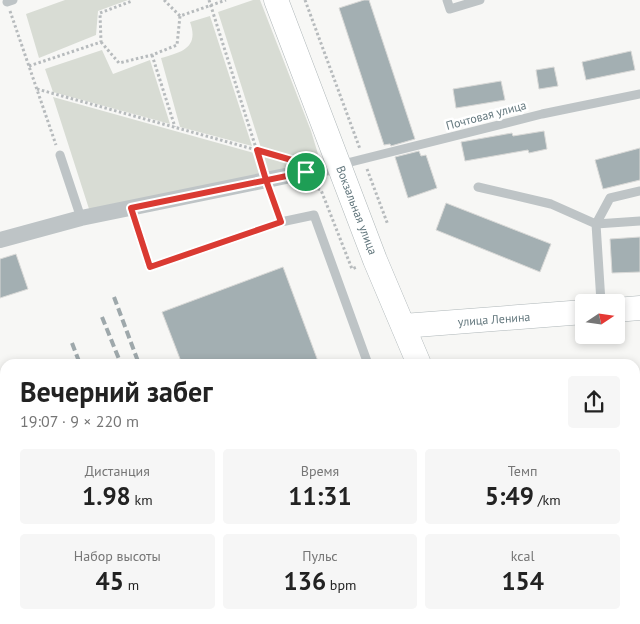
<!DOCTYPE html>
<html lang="ru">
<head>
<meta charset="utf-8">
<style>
	:root { --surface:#fff; --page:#f6f6f6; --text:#222; --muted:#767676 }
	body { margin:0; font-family:"PT Sans",sans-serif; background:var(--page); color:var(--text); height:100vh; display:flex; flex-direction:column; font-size:19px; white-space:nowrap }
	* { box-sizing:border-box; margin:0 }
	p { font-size:16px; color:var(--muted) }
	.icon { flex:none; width:28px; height:28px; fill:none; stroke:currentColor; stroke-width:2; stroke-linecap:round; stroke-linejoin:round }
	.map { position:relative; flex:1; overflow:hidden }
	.panel { position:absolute; left:0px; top:359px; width:640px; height:266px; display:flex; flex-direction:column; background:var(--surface); border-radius:15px 15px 0 0; box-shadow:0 2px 8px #0003 }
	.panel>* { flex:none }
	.needle { width:32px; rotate:77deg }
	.tools { position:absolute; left:575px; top:294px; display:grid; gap:10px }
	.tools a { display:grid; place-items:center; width:50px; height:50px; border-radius:5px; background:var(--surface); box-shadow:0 2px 8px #0003; font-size:25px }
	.pin { position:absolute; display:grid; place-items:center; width:42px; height:42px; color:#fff; margin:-21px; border:2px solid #fff; border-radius:50%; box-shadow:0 1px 5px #0007 }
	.round { display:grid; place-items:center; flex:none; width:52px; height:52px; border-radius:5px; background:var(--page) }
	.headline { display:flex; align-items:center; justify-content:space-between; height:85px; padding:0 20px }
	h1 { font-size:28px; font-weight:700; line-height:38px }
	.stats { display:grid; grid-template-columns:repeat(3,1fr); gap:8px; height:85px; padding:5px 20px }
	.stats div { display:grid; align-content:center; border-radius:5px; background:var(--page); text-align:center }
	.stats b { font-size:25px; font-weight:700 }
	.stats small { font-size:14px; font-weight:400 }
	.stats p { font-size:14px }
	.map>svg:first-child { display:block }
	.green { fill:#d8dcd4 }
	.building { fill:#a3afb2; stroke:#d9d9d7 }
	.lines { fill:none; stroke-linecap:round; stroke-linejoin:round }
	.secondary-casing { stroke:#afb7b9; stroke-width:25 }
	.path { stroke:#b7bbbd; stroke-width:3; stroke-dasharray:2.5 2.5; stroke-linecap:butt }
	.service { stroke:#bec4c6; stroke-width:9 }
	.minor { stroke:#bec4c6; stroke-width:16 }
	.secondary { stroke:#fff; stroke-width:24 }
	.rail { stroke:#9ea8ab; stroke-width:4; stroke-dasharray:8 4; stroke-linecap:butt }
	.route-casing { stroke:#fff; stroke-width:10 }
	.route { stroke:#da3a32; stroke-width:6 }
	.labels { text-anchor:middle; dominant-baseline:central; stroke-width:5; stroke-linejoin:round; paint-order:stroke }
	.street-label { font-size:12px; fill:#64787e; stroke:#fff }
</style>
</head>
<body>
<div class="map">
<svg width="640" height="624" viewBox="0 0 640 624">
	<rect width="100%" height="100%" fill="#f7f7f5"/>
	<path class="green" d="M 65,0 L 128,0 L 98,11 L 96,35 L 39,58 L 26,14 Z
		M 253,0 L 260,0 L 311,131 L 318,154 L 317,161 L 307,168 L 305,160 L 261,148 L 218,12 Z
		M 210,16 L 252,146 L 180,127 L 161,58 C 183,52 199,47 190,22 Z
		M 102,50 L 113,74 L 150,60 L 170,124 L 53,92 L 45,69 Z
		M 53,97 L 254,153 L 262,178 L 90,212 Z
		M 261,154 L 299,165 L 267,176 Z"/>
	<path class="building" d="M 364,0 L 369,0 L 415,139 L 391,146 L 390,144 L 384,145 L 339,8 Z
		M 631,51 L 635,70 L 586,80 L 582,62 Z
		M 554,67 L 558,86 L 539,89 L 536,70 Z
		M 501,81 L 505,100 L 456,108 L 453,89 Z
		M 544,131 L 547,149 L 529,153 L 528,150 L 465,161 L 461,142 L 512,133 L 513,136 Z
		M 640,148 L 640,180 L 603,189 L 595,160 Z
		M 419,151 L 421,156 L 426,155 L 437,188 L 408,198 L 395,157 Z
		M 446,203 L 551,244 L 540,272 L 436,230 Z
		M 640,237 L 640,272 L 612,273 L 610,239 Z
		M 16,254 L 28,289 L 0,298 L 0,259 Z
		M 283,267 L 319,364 L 182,364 L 162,312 Z"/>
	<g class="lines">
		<defs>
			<path id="secondary" d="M 276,0 L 375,260 L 419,364
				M 616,310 L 640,308
				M 403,326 L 584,312
				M 520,620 L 521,624"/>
		</defs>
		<use href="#secondary" class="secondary-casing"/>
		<path class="path" d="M 164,0 L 180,16 L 226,0
			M 209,0 L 262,167
			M 305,0 L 360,149
			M 10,11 L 56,145
			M 101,42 L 119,63 L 152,55 L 177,45 L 180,16
			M 152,55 L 175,127
			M 29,66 L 101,42 L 100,13 L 132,1
			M 37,89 L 289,159
			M 367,169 L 388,225
			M 313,187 L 321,190 L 352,269 L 357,267
			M 271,194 L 278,212"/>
		<path class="service" d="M 447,0 L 450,9 L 480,0
			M 7,2 L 13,0
			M 60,155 L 81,218
			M 339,165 L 542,114 L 640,94
			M 478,187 L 551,204 L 596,224 L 610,198 L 640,191
			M 131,208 L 150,267 L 281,222 L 314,215 L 368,364
			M 601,302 L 596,224 L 640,221
			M 635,494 L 640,496"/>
		<path class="minor" d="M 0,240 L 81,218 L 339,165"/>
		<use href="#secondary" class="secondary"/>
		<path class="rail" d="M 114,297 L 139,364
			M 102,317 L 121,364
			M 72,343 L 80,364
			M 176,620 L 177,624
			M 216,620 L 217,624
			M 234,620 L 236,624"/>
	</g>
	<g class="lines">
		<defs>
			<path id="route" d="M 306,172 L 131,208 L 150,267 L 281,222 L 266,180 L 257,150 L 302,163 L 306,172"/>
		</defs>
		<use href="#route" class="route-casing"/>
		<use href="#route" class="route"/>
	</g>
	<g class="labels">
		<g class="street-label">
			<text transform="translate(486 115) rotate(-15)">Почтовая улица</text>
			<text transform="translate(357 210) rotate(69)">Вокзальная улица</text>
			<text transform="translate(494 319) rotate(-4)">улица Ленина</text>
		</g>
	</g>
</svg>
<div class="tools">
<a><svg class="needle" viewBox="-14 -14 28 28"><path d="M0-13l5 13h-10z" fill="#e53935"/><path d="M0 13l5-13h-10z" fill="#767676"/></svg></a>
</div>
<div class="pin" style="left:306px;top:172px;background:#1e9e55"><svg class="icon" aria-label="arrive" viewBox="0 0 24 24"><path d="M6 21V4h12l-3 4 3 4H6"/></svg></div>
<section class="panel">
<div class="headline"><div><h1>Вечерний забег</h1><p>19:07 · 9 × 220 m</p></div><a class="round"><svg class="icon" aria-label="share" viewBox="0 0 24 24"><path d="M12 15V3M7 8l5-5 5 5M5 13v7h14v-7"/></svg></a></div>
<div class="stats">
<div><p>Дистанция</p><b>1.98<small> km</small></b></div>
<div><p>Время</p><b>11:31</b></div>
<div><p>Темп</p><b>5:49<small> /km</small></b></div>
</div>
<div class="stats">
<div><p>Набор высоты</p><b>45<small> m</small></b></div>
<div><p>Пульс</p><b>136<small> bpm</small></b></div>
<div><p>kcal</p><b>154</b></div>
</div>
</section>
</div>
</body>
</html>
